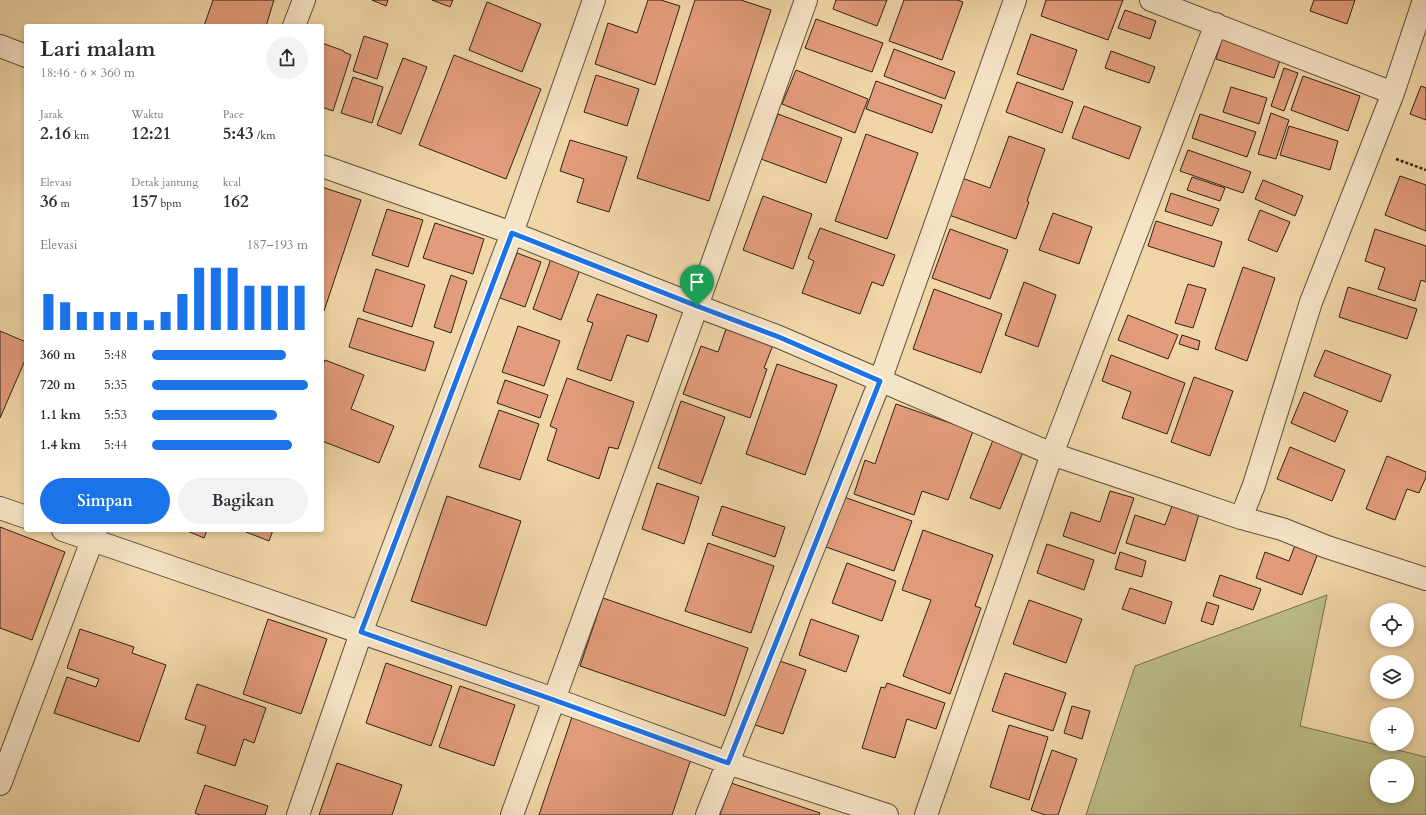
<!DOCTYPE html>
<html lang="id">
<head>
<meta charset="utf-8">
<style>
	:root { --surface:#fff; --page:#f2f2f3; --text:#2b2b33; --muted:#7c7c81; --accent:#1a73e8 }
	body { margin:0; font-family:Cardo,serif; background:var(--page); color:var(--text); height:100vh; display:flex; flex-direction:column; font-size:15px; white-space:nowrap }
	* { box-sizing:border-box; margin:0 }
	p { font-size:13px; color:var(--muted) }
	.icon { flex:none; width:22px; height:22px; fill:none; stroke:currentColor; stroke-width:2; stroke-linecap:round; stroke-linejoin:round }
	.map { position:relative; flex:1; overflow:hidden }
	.panel { position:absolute; left:24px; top:24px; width:300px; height:508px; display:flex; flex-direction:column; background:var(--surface); border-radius:4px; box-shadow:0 2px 6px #0003 }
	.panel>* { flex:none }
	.controls { position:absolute; left:1370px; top:603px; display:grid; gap:8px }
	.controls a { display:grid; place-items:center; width:44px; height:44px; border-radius:50%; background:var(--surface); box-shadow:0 2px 6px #0003; font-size:20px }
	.pin { position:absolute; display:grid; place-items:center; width:34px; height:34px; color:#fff; margin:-41px -17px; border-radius:50% 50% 50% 0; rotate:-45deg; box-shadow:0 0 4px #0007 }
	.pin .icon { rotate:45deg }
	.round { display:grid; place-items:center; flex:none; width:42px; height:42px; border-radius:21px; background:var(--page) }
	.headline { display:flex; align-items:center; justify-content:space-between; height:68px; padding:0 16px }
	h1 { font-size:22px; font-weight:700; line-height:30px }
	.figures { display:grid; grid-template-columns:repeat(3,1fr); gap:6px; height:68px; padding:4px 16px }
	.figures div { display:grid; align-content:center }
	.figures b { font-size:17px; font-weight:700 }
	.figures small { font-size:11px; font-weight:400 }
	.figures p { font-size:11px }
	.chart { height:112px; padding:8px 16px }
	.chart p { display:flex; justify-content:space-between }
	.chart svg { width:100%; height:72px; margin-top:4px; stroke:var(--accent); stroke-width:6 }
	.cta { display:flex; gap:8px; margin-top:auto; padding:8px 16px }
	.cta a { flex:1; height:46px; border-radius:24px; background:var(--accent); color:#fff; font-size:16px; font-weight:700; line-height:46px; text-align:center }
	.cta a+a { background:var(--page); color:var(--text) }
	ul { padding:0 16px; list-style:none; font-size:13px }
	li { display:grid; grid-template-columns:64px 48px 1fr; align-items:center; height:30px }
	li i { height:10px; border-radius:5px; background:var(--accent) }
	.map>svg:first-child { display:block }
	.green { fill:#bcbd86; stroke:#74704f; fill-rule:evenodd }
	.building { fill:#e39c7b; stroke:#2c2218 }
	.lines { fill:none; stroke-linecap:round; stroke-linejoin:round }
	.street-casing { stroke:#5d4f3c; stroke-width:24 }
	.path { stroke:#2c2218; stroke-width:2.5; stroke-dasharray:3 2; stroke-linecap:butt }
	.street { stroke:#f6e4c6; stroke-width:22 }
	.route-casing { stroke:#fff; stroke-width:8 }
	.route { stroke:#1a73e8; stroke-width:5 }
</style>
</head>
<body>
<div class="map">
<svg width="1426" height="815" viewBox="0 0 1426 815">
	<rect width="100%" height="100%" fill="#f1d6a7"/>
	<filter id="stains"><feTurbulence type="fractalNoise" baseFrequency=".005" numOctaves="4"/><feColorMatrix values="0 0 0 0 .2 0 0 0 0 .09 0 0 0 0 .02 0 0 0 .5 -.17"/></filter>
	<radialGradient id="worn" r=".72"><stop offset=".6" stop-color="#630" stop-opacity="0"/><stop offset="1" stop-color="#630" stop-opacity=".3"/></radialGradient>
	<path class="green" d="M 1327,595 L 1300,726 L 1426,757 L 1426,815 L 1086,815 L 1135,666 ZM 1377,766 L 1407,766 L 1407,796 L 1377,796 Z"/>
	<path class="building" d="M 213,0 L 274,0 L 266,26 L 204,26 Z
		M 372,0 L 388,0 L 386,6 Z
		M 432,0 L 453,0 L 450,7 Z
		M 648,0 L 661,0 L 680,6 L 655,85 L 595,64 L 608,23 L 637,33 Z
		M 695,0 L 741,0 L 771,10 L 709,201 L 637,178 Z
		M 836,0 L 887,0 L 877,26 L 833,9 Z
		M 904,0 L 957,0 L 963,2 L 942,60 L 889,41 Z
		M 1046,0 L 1123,0 L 1108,40 L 1041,16 Z
		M 1314,0 L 1355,0 L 1347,24 L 1310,11 Z
		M 487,2 L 541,24 L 522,72 L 469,50 Z
		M 1125,10 L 1156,21 L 1150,39 L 1118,28 Z
		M 816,19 L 883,43 L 872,72 L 805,48 Z
		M 1031,34 L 1077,50 L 1063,90 L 1017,74 Z
		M 364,36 L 388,44 L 377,79 L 353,71 Z
		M 1222,39 L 1281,57 L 1274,78 L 1216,59 Z
		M 322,43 L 344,51 L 344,52 L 351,55 L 333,111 L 322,107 Z
		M 894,49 L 955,72 L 945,99 L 884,76 Z
		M 1111,51 L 1155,67 L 1149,83 L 1105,68 Z
		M 454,55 L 541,89 L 506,179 L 419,145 Z
		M 403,58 L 427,67 L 401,134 L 377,125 Z
		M 1284,68 L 1298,73 L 1284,111 L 1271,106 Z
		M 796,70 L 868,99 L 855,133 L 782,104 Z
		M 596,75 L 639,89 L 627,126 L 584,112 Z
		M 1303,76 L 1360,96 L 1348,131 L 1291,110 Z
		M 353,77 L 383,87 L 372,123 L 341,113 Z
		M 876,81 L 942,105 L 932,133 L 866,109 Z
		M 1017,82 L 1073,102 L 1062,133 L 1006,112 Z
		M 1421,86 L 1426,88 L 1426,120 L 1410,114 Z
		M 1231,87 L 1267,98 L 1259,124 L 1223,112 Z
		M 1084,106 L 1141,127 L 1129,159 L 1072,138 Z
		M 1271,113 L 1289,120 L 1276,159 L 1258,154 Z
		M 778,114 L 842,138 L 826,183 L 761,159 Z
		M 1200,114 L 1256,132 L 1247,157 L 1192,138 Z
		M 1289,126 L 1338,141 L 1330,170 L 1280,155 Z
		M 866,134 L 918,153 L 887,239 L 835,221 Z
		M 1009,136 L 1045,149 L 1027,201 L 1029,202 L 1016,239 L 949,215 L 962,178 L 990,188 Z
		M 570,140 L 627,157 L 609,212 L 577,202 L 584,179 L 560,171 Z
		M 1188,150 L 1251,172 L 1243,193 L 1180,171 Z
		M 1400,176 L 1426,185 L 1426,231 L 1385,215 Z
		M 1192,177 L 1225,188 L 1220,201 L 1187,190 Z
		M 1263,180 L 1303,196 L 1295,216 L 1255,199 Z
		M 322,187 L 361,200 L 324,311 L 323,310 L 322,314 Z
		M 1171,193 L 1219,209 L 1212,226 L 1165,211 Z
		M 763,196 L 812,214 L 793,269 L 743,250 Z
		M 387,209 L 423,220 L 408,267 L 372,255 Z
		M 1260,210 L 1290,222 L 1277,252 L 1248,240 Z
		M 1053,213 L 1092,227 L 1079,264 L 1039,250 Z
		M 1156,221 L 1222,242 L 1214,267 L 1148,246 Z
		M 435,223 L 484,239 L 473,274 L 423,258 Z
		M 820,228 L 895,255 L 883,286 L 872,282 L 860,314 L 802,293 L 814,261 L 808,258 Z
		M 950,229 L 1008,250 L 990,299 L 932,278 Z
		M 1375,229 L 1426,246 L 1426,282 L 1421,280 L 1415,301 L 1378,289 L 1385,268 L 1365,261 Z
		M 517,253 L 541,262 L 525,307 L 500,298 Z
		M 552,256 L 581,267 L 561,320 L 533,309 Z
		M 1243,267 L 1275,278 L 1247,361 L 1215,349 Z
		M 376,269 L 425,285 L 412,327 L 363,311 Z
		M 451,275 L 467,281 L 451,333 L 434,327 Z
		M 1024,282 L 1056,295 L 1038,347 L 1005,335 Z
		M 1188,284 L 1206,289 L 1193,328 L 1175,323 Z
		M 1348,287 L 1417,309 L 1407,339 L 1339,317 Z
		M 934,289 L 1002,314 L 981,373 L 913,349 Z
		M 597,294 L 657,315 L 648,342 L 627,335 L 611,381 L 577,369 L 593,323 L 587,321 Z
		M 1128,315 L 1178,335 L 1168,359 L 1118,340 Z
		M 358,318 L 434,342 L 425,371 L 349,347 Z
		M 518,326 L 560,341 L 544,386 L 502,372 Z
		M 726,329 L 773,345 L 764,368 L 767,369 L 750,418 L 683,394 L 701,346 L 718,352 Z
		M 0,331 L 26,342 L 26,358 L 0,418 Z
		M 1182,335 L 1200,341 L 1198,350 L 1179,344 Z
		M 1325,350 L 1391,375 L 1381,402 L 1314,376 Z
		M 1111,355 L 1185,383 L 1167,434 L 1122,418 L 1131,392 L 1102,381 Z
		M 325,360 L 364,375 L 351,409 L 394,426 L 379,463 L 322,441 L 322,367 Z
		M 777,364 L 837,385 L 805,475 L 746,454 Z
		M 1194,377 L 1233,391 L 1210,456 L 1171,442 Z
		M 567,378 L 634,402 L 618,449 L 609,447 L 599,479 L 547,460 L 557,429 L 550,426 Z
		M 505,380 L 548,395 L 540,418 L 497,403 Z
		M 1304,392 L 1348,411 L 1335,442 L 1291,423 Z
		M 681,401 L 725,417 L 701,484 L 658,468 Z
		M 896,404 L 973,431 L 948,500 L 922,491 L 914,515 L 854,494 L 865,460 L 875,464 Z
		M 499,410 L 539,424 L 520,480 L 479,467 Z
		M 993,440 L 1023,452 L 1000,509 L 970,498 Z
		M 1290,447 L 1345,470 L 1332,501 L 1277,479 Z
		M 1387,456 L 1426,472 L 1426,477 L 1419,493 L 1407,489 L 1395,520 L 1366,509 Z
		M 657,483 L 699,497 L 684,544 L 642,529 Z
		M 1110,491 L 1134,498 L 1115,554 L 1063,536 L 1071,512 L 1100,522 Z
		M 447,496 L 521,521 L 486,626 L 411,601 Z
		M 844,497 L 912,521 L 894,571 L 826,547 Z
		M 722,506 L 785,527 L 775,557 L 712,535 Z
		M 1172,506 L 1199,514 L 1185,561 L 1126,543 L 1135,515 L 1165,525 Z
		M 0,527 L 65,552 L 32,640 L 0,628 Z
		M 185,530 L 207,530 L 204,538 Z
		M 241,530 L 273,530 L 269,541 Z
		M 923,530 L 993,555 L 975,606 L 981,608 L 950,694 L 903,676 L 931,600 L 902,590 Z
		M 1297,540 L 1320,548 L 1302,595 L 1256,578 L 1265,552 L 1289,561 Z
		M 708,543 L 774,566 L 751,633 L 685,611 Z
		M 1047,544 L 1094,560 L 1084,590 L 1037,573 Z
		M 1120,552 L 1146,561 L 1142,577 L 1115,569 Z
		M 847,563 L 896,581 L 882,621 L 832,603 Z
		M 1220,575 L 1261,589 L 1253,610 L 1213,596 Z
		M 1130,588 L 1172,602 L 1165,624 L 1122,609 Z
		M 603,598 L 748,648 L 725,716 L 580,666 Z
		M 1029,600 L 1082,619 L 1066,663 L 1013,644 Z
		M 1207,602 L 1219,606 L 1213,625 L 1201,621 Z
		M 268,619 L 327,639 L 301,714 L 243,694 Z
		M 811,619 L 859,636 L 846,672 L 799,655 Z
		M 80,629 L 134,647 L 132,653 L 166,665 L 139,742 L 54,713 L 67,677 L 96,687 L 99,679 L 67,668 Z
		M 777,660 L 806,670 L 783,734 L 755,725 Z
		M 386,663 L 452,686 L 431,746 L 366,723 Z
		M 1005,673 L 1066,693 L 1053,731 L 992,711 Z
		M 887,683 L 945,703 L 936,729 L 907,719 L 895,758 L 862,748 L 881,687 L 885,688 Z
		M 197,684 L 266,708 L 254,743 L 244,739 L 235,766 L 197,753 L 206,726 L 185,719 Z
		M 460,686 L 515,705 L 494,766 L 439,747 Z
		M 1072,706 L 1090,711 L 1082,739 L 1064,733 Z
		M 572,717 L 691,759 L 672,815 L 539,815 Z
		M 1009,725 L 1048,737 L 1029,800 L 990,787 Z
		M 1052,750 L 1077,759 L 1058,815 L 1045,815 L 1031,810 Z
		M 337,763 L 402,785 L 392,815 L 319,815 Z
		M 731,783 L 820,813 L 819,815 L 720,815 Z
		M 205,785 L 268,806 L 265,815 L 200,815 L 195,813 Z"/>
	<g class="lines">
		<defs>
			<path id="street" d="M 1151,0 L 1393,93
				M 294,26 L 304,0
				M 0,46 L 26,56
				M 322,166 L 512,233 L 697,306 L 779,337 L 1052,454 L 1180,497 L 1241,518 L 1254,485 L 1311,302 L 1393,93 L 1424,0
				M 0,508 L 26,517
				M 1241,518 L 1282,529 L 1327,547 L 1426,579
				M 63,530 L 554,699 L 728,763 L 887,815
				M 0,784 L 96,530
				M 298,815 L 361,633 L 512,233 L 594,0
				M 512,815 L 697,306 L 806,0
				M 707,815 L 880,381 L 1015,0
				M 926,815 L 1052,454 L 1216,24"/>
		</defs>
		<use href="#street" class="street-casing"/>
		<path class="path" d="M 1396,159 L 1426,170"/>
		<use href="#street" class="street"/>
	</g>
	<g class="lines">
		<defs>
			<path id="route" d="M 512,233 L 697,306 L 779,337 L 880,381 L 728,763 L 554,700 L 361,632 Z"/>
		</defs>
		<use href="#route" class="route-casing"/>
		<use href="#route" class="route"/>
	</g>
	<rect width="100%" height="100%" filter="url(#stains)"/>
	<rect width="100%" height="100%" fill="url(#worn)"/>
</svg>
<div class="controls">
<a><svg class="icon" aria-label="locate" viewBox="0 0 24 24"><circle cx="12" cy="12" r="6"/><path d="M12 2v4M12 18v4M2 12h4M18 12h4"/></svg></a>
<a><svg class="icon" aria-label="layers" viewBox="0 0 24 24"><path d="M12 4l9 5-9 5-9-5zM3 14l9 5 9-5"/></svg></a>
<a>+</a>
<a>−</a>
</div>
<div class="pin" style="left:697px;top:306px;background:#1e9e55"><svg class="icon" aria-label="arrive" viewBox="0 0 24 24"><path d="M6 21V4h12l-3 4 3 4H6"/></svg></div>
<section class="panel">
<div class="headline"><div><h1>Lari malam</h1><p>18:46 · 6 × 360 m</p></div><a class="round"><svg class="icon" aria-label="share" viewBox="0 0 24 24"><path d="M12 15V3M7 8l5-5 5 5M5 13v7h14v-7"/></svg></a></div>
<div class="figures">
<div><p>Jarak</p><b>2.16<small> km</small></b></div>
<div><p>Waktu</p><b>12:21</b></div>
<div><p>Pace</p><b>5:43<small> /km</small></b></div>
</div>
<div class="figures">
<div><p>Elevasi</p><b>36<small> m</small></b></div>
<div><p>Detak jantung</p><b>157<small> bpm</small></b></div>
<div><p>kcal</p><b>162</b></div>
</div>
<div class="chart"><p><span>Elevasi</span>187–193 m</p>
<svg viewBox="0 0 160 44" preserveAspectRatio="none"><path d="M5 44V22M15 44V27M25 44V33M35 44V33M45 44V33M55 44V33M65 44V38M75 44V33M85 44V22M95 44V6M105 44V6M115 44V6M125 44V17M135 44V17M145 44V17M155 44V17"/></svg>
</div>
<ul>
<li><b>360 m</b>5:48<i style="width:86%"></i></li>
<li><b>720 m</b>5:35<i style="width:100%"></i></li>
<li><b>1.1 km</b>5:53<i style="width:80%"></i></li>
<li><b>1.4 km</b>5:44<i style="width:90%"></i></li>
</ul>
<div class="cta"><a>Simpan</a><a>Bagikan</a></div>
</section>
</div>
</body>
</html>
